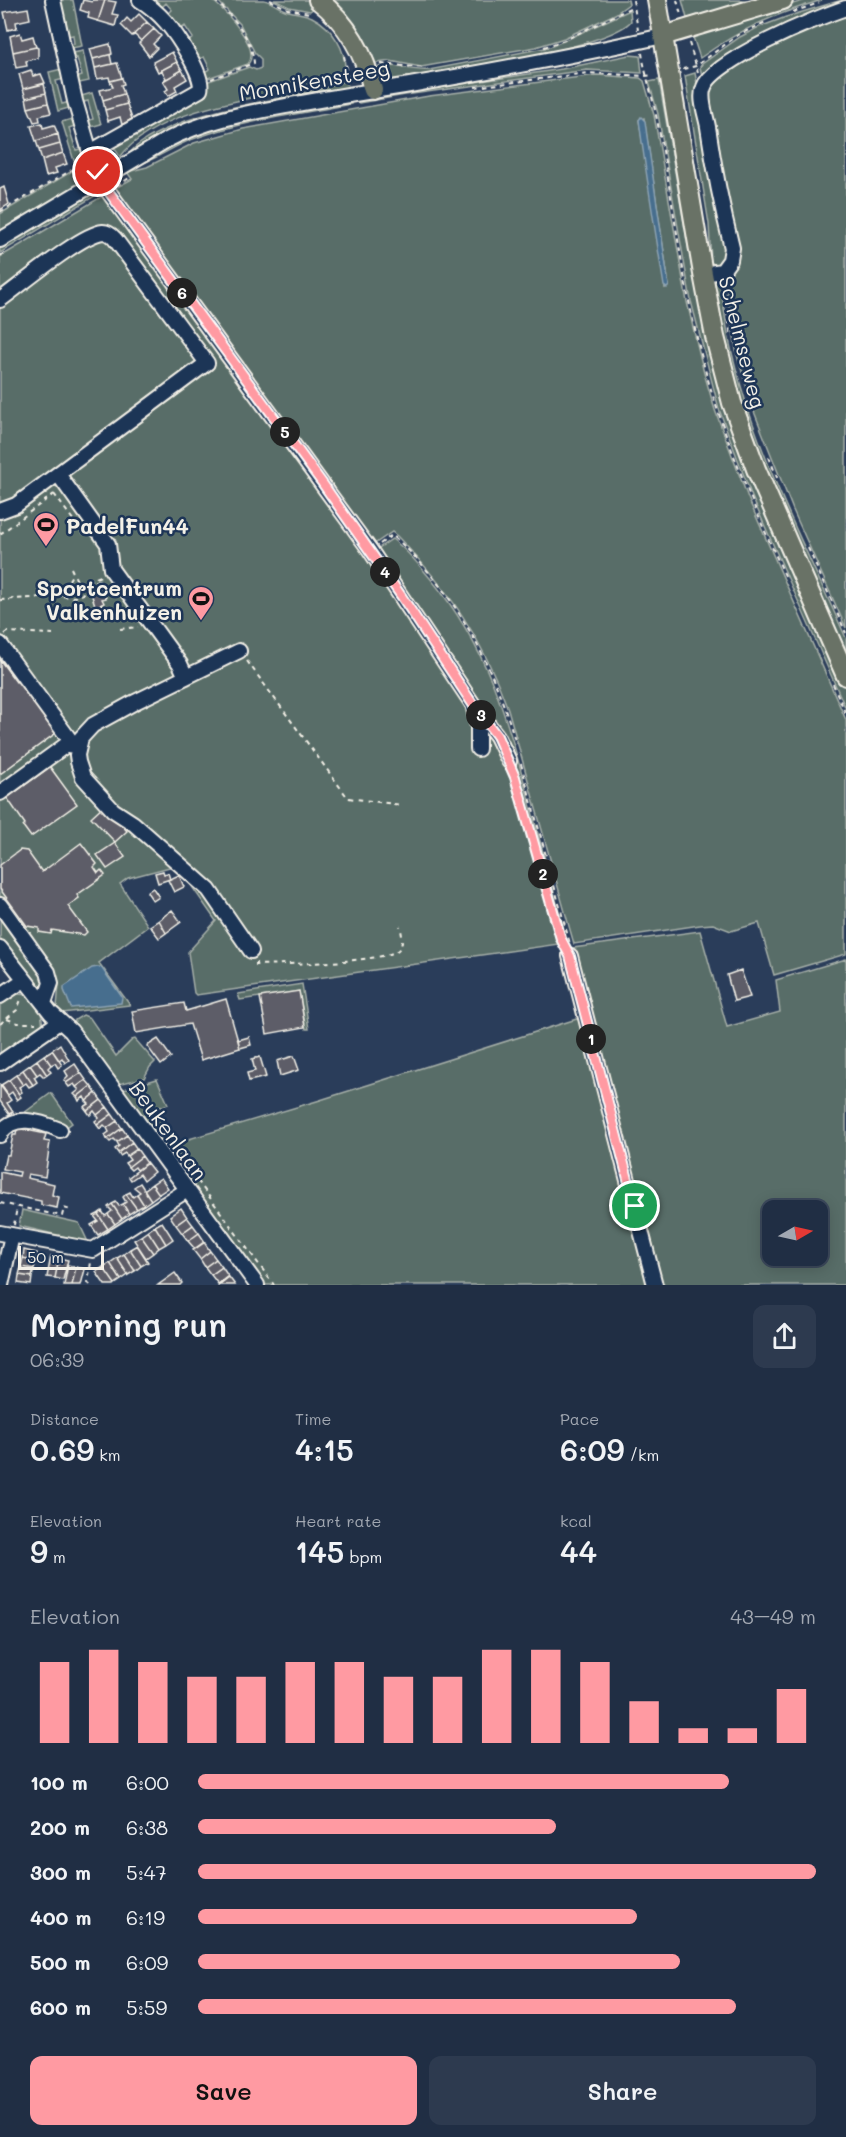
<!DOCTYPE html>
<html lang="en">
<head>
<meta charset="utf-8">
<style>
	:root { --surface:#202e44; --page:#2d3a4f; --text:#f1f3f6; --muted:#a2a8b2; --line:#3d4a5d; --accent:#ff9aa2 }
	body { margin:0; font-family:Mali,sans-serif; background:var(--page); color:var(--text); height:100vh; display:flex; flex-direction:column; font-size:22px; white-space:nowrap }
	* { box-sizing:border-box; margin:0 }
	p { font-size:20px; color:var(--muted) }
	.icon { flex:none; width:33px; height:33px; fill:none; stroke:currentColor; stroke-width:2; stroke-linecap:round; stroke-linejoin:round }
	.map { position:relative; height:1285px; overflow:hidden }
	.panel { display:flex; flex-direction:column; background:var(--surface); flex:1 }
	.panel>* { flex:none }
	.needle { width:39px; rotate:81deg }
	.buttons { position:absolute; left:762px; top:1200px; display:grid; gap:12px }
	.buttons a { display:grid; place-items:center; width:66px; height:66px; border-radius:12px; background:var(--surface); box-shadow:0 3px 15px #0003,0 0 0 2px var(--line); font-size:30px }
	.scale { position:absolute; left:18px; bottom:15px; width:86px; box-sizing:border-box; padding-left:6px; border:3px solid #f4f1e8; border-top:0; font-size:16px; line-height:21px; white-space:nowrap; color:#f4f1e8; -webkit-text-stroke:4px #1d3557; paint-order:stroke }
	.pin { position:absolute; display:grid; place-items:center; width:51px; height:51px; color:#fff; margin:-26px; border:3px solid #fff; border-radius:50%; box-shadow:0 2px 6px #0007 }
	.km { position:absolute; width:30px; height:30px; margin:-15px; border-radius:50%; background:#222; color:#fff; font-size:16px; line-height:30px; text-align:center }
	.round { display:grid; place-items:center; flex:none; width:63px; height:63px; border-radius:12px; background:var(--page) }
	.summary { display:flex; align-items:center; justify-content:space-between; height:102px; padding:0 30px }
	h1 { font-size:33px; font-weight:600; line-height:45px }
	.metrics { display:grid; grid-template-columns:repeat(3,1fr); gap:9px; height:102px; padding:6px 30px }
	.metrics div { display:grid; align-content:center }
	.metrics b { font-size:30px; font-weight:600 }
	.metrics small { font-size:16px; font-weight:400 }
	.metrics p { font-size:16px }
	.chart { height:168px; padding:12px 30px }
	.chart p { display:flex; justify-content:space-between }
	.chart svg { width:100%; height:108px; margin-top:6px; stroke:var(--accent); stroke-width:6 }
	.action { display:flex; gap:12px; margin-top:auto; padding:12px 30px }
	.action a { flex:1; height:69px; border-radius:12px; background:var(--accent); color:#111; font-size:24px; font-weight:600; line-height:69px; text-align:center }
	.action a+a { background:var(--page); color:var(--text) }
	ul { padding:0 30px; list-style:none; font-size:20px }
	li { display:grid; grid-template-columns:96px 72px 1fr; align-items:center; height:45px }
	li i { height:15px; border-radius:8px; background:var(--accent) }
	.map>svg:first-child { display:block }
	.green { fill:#586d68; stroke:#a6afa8; stroke-width:1.5; fill-rule:evenodd }
	.water { fill:#466e8e; stroke:#8ca2b2; stroke-width:1.5 }
	.building { fill:#5d5d67; stroke:#f4f1e8; stroke-width:1.5 }
	.lines { fill:none; stroke-linecap:round; stroke-linejoin:round }
	.minor-casing { stroke:#f4f1e8; stroke-width:18 }
	.major-casing { stroke:#f4f1e8; stroke-width:22 }
	.path { stroke:#f4f1e8; stroke-width:2; stroke-dasharray:4.5 4.5; stroke-linecap:butt }
	.minor { stroke:#1d3557; stroke-width:14 }
	.major { stroke:#697266; stroke-width:18 }
	.route-casing { stroke:#fff; stroke-width:12 }
	.route { stroke:#ff9aa2; stroke-width:8 }
	.labels { text-anchor:middle; dominant-baseline:central; stroke-width:5; stroke-linejoin:round; paint-order:stroke }
	.street-label { font-size:21px; fill:#f4f1e8; stroke:#1d3557 }
	.poi-label { font-size:21px; font-weight:bold; fill:#f4f1e8; stroke:#1d3557; text-anchor:start }
</style>
</head>
<body>
<div class="map">
<svg width="846" height="1285" viewBox="0 0 846 1285">
	<rect width="100%" height="100%" fill="#2a3d5a"/>
	<filter id="ink" filterUnits="userSpaceOnUse"><feTurbulence type="fractalNoise" baseFrequency=".0167" numOctaves="2"/><feDisplacementMap in="SourceGraphic" scale="12" xChannelSelector="R" yChannelSelector="G"/><feConvolveMatrix kernelMatrix="1 2 1 2 8 2 1 2 1" color-interpolation-filters="sRGB"/></filter>
	<g filter="url(#ink)">
		<path class="green" d="M 57,0 L 73,0 L 82,46 L 67,49 L 66,46 L 74,44 L 73,35 L 64,37 Z
			M 148,0 L 212,0 C 224,10 262,48 248,64 L 205,79 L 202,73 L 210,69 L 204,57 L 196,60 L 186,43 L 193,38 L 185,26 L 178,31 L 166,16 L 172,10 L 166,3 L 160,9 Z
			M 217,0 C 232,0 249,0 264,0 C 271,1 278,8 285,10 C 294,13 304,13 312,17 C 332,27 349,52 344,75 C 329,86 305,88 287,91 C 235,101 154,113 120,157 L 112,144 L 133,131 L 136,136 L 140,134 L 138,129 L 206,91 L 206,82 L 249,67 L 256,70 L 261,68 L 261,59 L 255,53 L 240,24 Z
			M 274,0 L 311,0 L 318,5 L 310,11 L 289,7 Z
			M 329,0 L 628,0 L 629,4 L 615,14 L 564,38 L 536,47 L 421,67 L 390,61 L 371,64 Z
			M 682,0 L 765,0 L 688,22 Z
			M 806,0 L 822,0 C 773,15 742,28 700,58 L 692,34 Z
			M 842,0 L 846,0 L 846,6 L 704,78 L 702,76 L 700,67 L 702,64 L 740,37 L 757,28 L 786,17 Z
			M 630,10 L 631,21 C 608,49 434,74 391,82 L 379,78 L 373,69 C 391,61 410,72 429,70 L 550,47 Z
			M 846,11 L 846,628 L 793,510 L 755,414 L 737,355 L 725,279 L 725,275 L 732,263 L 706,96 L 708,83 L 762,47 Z
			M 83,51 L 89,81 L 75,84 L 73,79 L 82,76 L 77,58 L 69,60 L 68,54 Z
			M 629,55 L 640,56 L 642,73 L 587,70 L 405,95 L 359,103 L 355,100 L 562,69 Z
			M 62,69 L 64,79 L 56,81 L 62,104 L 70,102 L 72,107 L 58,111 L 49,72 Z
			M 695,73 L 728,248 L 720,266 L 717,266 L 711,262 L 709,224 L 685,76 Z
			M 597,75 L 640,78 L 644,81 L 654,115 L 687,302 L 704,373 L 715,410 L 748,498 L 846,720 L 846,954 L 774,975 L 759,923 L 731,931 L 713,924 L 700,925 L 574,944 L 508,709 C 482,637 450,591 397,536 L 392,532 L 373,545 L 112,190 L 132,179 L 127,172 L 147,167 L 194,143 L 243,129 L 429,96 ZM 644,118 L 669,286 L 665,288 L 639,120 Z
			M 347,80 L 348,89 L 330,92 L 324,90 L 280,98 L 126,157 C 136,144 149,137 164,130 C 224,101 287,103 347,80 Z
			M 659,80 L 692,269 L 707,338 L 819,627 L 846,688 L 846,709 L 752,497 L 719,409 L 691,301 L 658,114 L 649,82 Z
			M 92,93 L 101,124 L 87,128 L 85,122 L 93,119 L 88,101 L 80,103 L 78,97 Z
			M 350,100 L 351,104 C 299,114 246,120 196,138 C 173,145 156,161 132,167 L 177,141 L 229,122 Z
			M 75,118 L 77,125 L 69,128 L 76,150 L 84,148 L 86,154 L 74,161 L 62,122 Z
			M 89,161 L 92,175 L 90,178 L 0,232 L 0,214 Z
			M 97,189 L 103,191 L 0,253 L 0,246 Z
			M 106,194 L 321,486 L 500,747 L 513,778 L 559,944 L 196,995 L 194,993 L 188,952 L 216,921 L 177,865 L 128,878 L 120,884 L 148,926 L 99,963 L 130,1005 L 62,1013 L 57,1007 L 59,984 L 45,982 L 41,991 L 38,989 L 0,938 L 0,257 Z
			M 720,276 C 723,303 726,331 733,357 C 757,455 805,547 846,638 L 846,658 L 754,448 L 727,358 L 714,282 Z
			M 392,539 C 407,550 419,565 430,578 C 491,651 509,726 533,815 C 544,858 557,901 567,944 L 566,945 L 510,756 L 376,550 Z
			M 700,931 L 727,1027 L 780,1012 L 776,980 L 846,959 L 846,1285 L 657,1285 L 573,958 L 573,948 ZM 772,1210 L 818,1210 L 818,1256 L 772,1256 Z
			M 302,984 L 309,1029 L 306,1029 L 299,991 L 240,1000 L 238,994 Z
			M 17,991 L 19,994 L 28,995 L 41,1012 L 43,1027 L 0,1056 L 0,1002 Z
			M 83,1015 L 90,1018 L 116,1056 L 132,1040 L 135,1039 L 155,1062 L 150,1067 L 144,1078 L 118,1084 L 74,1025 L 75,1020 Z
			M 583,1017 L 653,1285 L 263,1285 L 123,1094 L 124,1089 L 157,1079 L 168,1104 L 154,1109 L 179,1142 L 317,1101 Z
			M 51,1093 L 72,1123 L 64,1129 L 20,1116 Z
			M 22,1210 L 79,1223 L 88,1242 L 19,1226 Z"/>
		<path class="water" d="M 641,117 L 645,121 L 647,136 L 669,286 L 667,288 L 664,286 C 655,230 646,175 639,120 Z
			M 98,967 L 101,967 L 122,997 L 121,1003 L 71,1008 L 64,990 L 64,987 L 92,968 Z"/>
		<path class="building" d="M 83,0 L 92,2 L 93,0 L 105,0 L 98,21 L 88,18 L 89,13 L 80,10 Z
			M 105,0 L 116,2 L 112,14 L 118,15 L 115,26 L 98,21 Z
			M 28,8 L 30,19 L 16,22 L 17,28 L 8,30 L 4,12 Z
			M 139,14 L 147,22 L 132,36 L 121,25 L 127,18 L 131,22 Z
			M 147,22 L 154,29 L 139,43 L 141,41 L 135,35 L 132,36 Z
			M 154,29 L 161,36 L 153,44 L 157,48 L 149,56 L 139,43 Z
			M 20,33 L 22,39 L 33,36 L 36,47 L 13,52 L 10,36 Z
			M 110,44 L 112,54 L 93,59 L 90,49 Z
			M 36,47 L 38,48 L 38,58 L 26,61 L 27,66 L 16,68 L 13,52 Z
			M 172,52 L 177,62 L 158,72 L 153,62 Z
			M 112,54 L 110,55 L 112,64 L 117,63 L 95,68 L 93,59 Z
			M 177,62 L 182,70 L 163,81 L 166,78 L 162,71 L 158,72 Z
			M 117,63 L 122,78 L 110,81 L 109,77 L 97,79 L 95,68 Z
			M 31,70 L 33,76 L 41,74 L 45,83 L 23,89 L 19,74 Z
			M 182,70 L 187,79 L 175,86 L 177,91 L 168,96 L 165,91 L 168,89 L 163,81 Z
			M 122,78 L 124,84 L 121,85 L 124,94 L 103,100 L 100,90 L 113,87 L 110,81 Z
			M 44,84 L 46,93 L 26,98 L 23,89 Z
			M 46,93 L 48,103 L 28,108 L 26,98 Z
			M 124,94 L 127,104 L 105,110 L 103,100 Z
			M 48,103 L 51,113 L 39,116 L 40,121 L 34,122 L 28,108 Z
			M 127,104 L 132,119 L 122,125 L 120,117 L 108,121 L 105,110 Z
			M 42,123 L 43,128 L 54,125 L 58,134 L 36,141 L 31,126 Z
			M 58,134 L 60,144 L 39,150 L 36,141 Z
			M 60,144 L 63,153 L 42,160 L 39,150 Z
			M 63,153 L 67,164 L 55,168 L 57,173 L 46,176 L 42,160 Z
			M 4,187 L 9,204 L 0,210 L 0,189 Z
			M 99,580 L 106,598 L 102,599 L 104,603 L 100,605 L 101,609 L 97,611 L 91,593 L 95,592 L 93,587 L 97,586 L 95,581 Z
			M 0,660 L 16,682 L 19,680 L 60,730 L 0,774 Z
			M 50,767 L 77,804 L 31,837 L 23,826 L 25,824 L 7,798 Z
			M 104,805 L 127,831 L 115,842 L 91,817 Z
			M 81,843 L 97,864 L 94,867 L 98,873 L 101,870 L 105,875 L 77,895 L 79,898 L 68,906 L 87,932 L 84,935 L 52,930 L 51,934 L 39,932 L 39,928 L 27,926 L 0,889 L 0,865 L 20,850 L 27,851 L 42,872 Z
			M 115,843 L 125,857 L 107,869 L 97,855 Z
			M 163,871 L 164,874 L 168,873 L 170,879 L 158,883 L 155,873 Z
			M 179,875 L 184,887 L 174,892 L 168,880 Z
			M 153,888 L 159,897 L 153,901 L 147,892 Z
			M 172,910 L 181,922 L 166,933 L 159,920 Z
			M 159,920 L 166,933 L 159,938 L 150,926 Z
			M 741,970 L 750,997 L 734,1001 L 727,975 Z
			M 299,991 L 305,1027 L 267,1034 L 260,997 Z
			M 226,999 L 240,1048 L 201,1060 L 190,1024 L 136,1033 L 132,1011 L 184,1003 L 186,1011 Z
			M 249,1037 L 251,1045 L 240,1048 L 238,1040 Z
			M 158,1039 L 171,1057 L 161,1065 L 147,1046 Z
			M 60,1044 L 69,1060 L 65,1063 L 62,1058 L 59,1060 L 52,1050 Z
			M 52,1050 L 62,1065 L 58,1068 L 55,1063 L 51,1065 L 44,1055 Z
			M 44,1055 L 51,1065 L 48,1068 L 51,1072 L 47,1075 L 37,1060 Z
			M 294,1056 L 299,1070 L 280,1076 L 277,1061 Z
			M 260,1057 L 266,1077 L 249,1081 L 247,1073 L 255,1071 L 252,1059 Z
			M 37,1060 L 47,1075 L 44,1077 L 40,1073 L 37,1075 L 30,1065 Z
			M 75,1064 L 81,1073 L 66,1083 L 64,1080 L 68,1076 L 65,1071 Z
			M 30,1065 L 37,1075 L 34,1077 L 37,1082 L 33,1085 L 23,1070 Z
			M 23,1070 L 33,1085 L 29,1087 L 26,1083 L 23,1085 L 16,1075 Z
			M 81,1073 L 86,1080 L 76,1087 L 74,1084 L 69,1087 L 66,1083 Z
			M 16,1075 L 23,1085 L 19,1087 L 22,1092 L 19,1094 L 9,1080 Z
			M 9,1080 L 21,1097 L 17,1100 L 12,1092 L 8,1095 L 1,1085 Z
			M 86,1080 L 91,1086 L 77,1097 L 74,1094 L 79,1090 L 76,1087 Z
			M 0,1085 L 11,1100 L 7,1103 L 13,1112 L 9,1114 L 0,1101 Z
			M 91,1086 L 96,1093 L 86,1101 L 84,1097 L 79,1101 L 77,1097 Z
			M 96,1093 L 101,1100 L 87,1111 L 84,1107 L 89,1104 L 86,1101 Z
			M 101,1100 L 107,1107 L 97,1115 L 94,1111 L 90,1115 L 87,1111 Z
			M 107,1107 L 112,1114 L 97,1125 L 95,1121 L 99,1118 L 97,1115 Z
			M 112,1114 L 117,1121 L 107,1128 L 104,1125 L 100,1129 L 97,1125 Z
			M 117,1121 L 122,1128 L 107,1139 L 105,1135 L 109,1132 L 107,1128 Z
			M 17,1128 L 46,1134 L 44,1141 L 50,1142 L 45,1177 L 28,1174 L 27,1178 L 54,1184 L 52,1195 L 59,1197 L 57,1208 L 41,1205 L 41,1201 L 0,1193 L 0,1172 L 19,1176 L 20,1172 L 3,1169 L 6,1155 L 9,1155 L 13,1135 L 16,1135 Z
			M 122,1128 L 127,1135 L 117,1142 L 114,1139 L 110,1142 L 107,1139 Z
			M 127,1135 L 132,1142 L 118,1153 L 115,1149 L 119,1146 L 117,1142 Z
			M 132,1142 L 137,1149 L 127,1156 L 125,1153 L 120,1156 L 118,1153 Z
			M 137,1149 L 142,1156 L 128,1167 L 125,1163 L 130,1160 L 127,1156 Z
			M 142,1156 L 147,1163 L 137,1170 L 135,1167 L 131,1170 L 128,1167 Z
			M 147,1163 L 154,1172 L 144,1180 L 140,1174 L 131,1180 L 129,1177 Z
			M 161,1178 L 168,1188 L 159,1194 L 152,1184 Z
			M 140,1183 L 151,1200 L 144,1205 L 137,1194 L 140,1192 L 134,1187 Z
			M 152,1184 L 159,1194 L 151,1200 L 144,1190 Z
			M 130,1192 L 133,1197 L 137,1194 L 144,1205 L 137,1209 L 126,1194 Z
			M 126,1194 L 137,1209 L 129,1214 L 123,1204 L 126,1202 L 123,1197 Z
			M 116,1202 L 119,1206 L 123,1204 L 129,1214 L 122,1219 L 112,1204 Z
			M 112,1204 L 122,1219 L 115,1224 L 108,1214 L 112,1211 L 108,1207 Z
			M 181,1208 L 187,1217 L 176,1225 L 170,1216 Z
			M 102,1211 L 105,1216 L 108,1214 L 115,1224 L 108,1229 L 98,1214 Z
			M 98,1214 L 108,1229 L 98,1235 L 91,1225 L 98,1221 L 94,1216 Z
			M 187,1217 L 193,1225 L 182,1233 L 176,1225 Z
			M 162,1222 L 173,1239 L 166,1244 L 155,1226 Z
			M 193,1225 L 199,1233 L 188,1241 L 182,1233 Z
			M 155,1226 L 166,1244 L 159,1248 L 148,1231 Z
			M 148,1231 L 159,1248 L 153,1253 L 141,1236 Z
			M 199,1233 L 205,1242 L 195,1249 L 188,1241 Z
			M 141,1236 L 153,1253 L 146,1258 L 134,1240 Z
			M 204,1242 L 210,1251 L 200,1259 L 193,1250 Z
			M 137,1245 L 148,1262 L 141,1266 L 130,1249 Z
			M 130,1249 L 141,1266 L 135,1271 L 124,1254 Z
			M 24,1250 L 37,1253 L 36,1261 L 23,1258 Z
			M 210,1251 L 216,1259 L 205,1267 L 200,1259 Z
			M 124,1254 L 135,1271 L 128,1275 L 117,1258 Z
			M 51,1256 L 59,1258 L 55,1278 L 47,1277 Z
			M 23,1258 L 36,1261 L 34,1269 L 21,1267 Z
			M 59,1258 L 68,1260 L 63,1280 L 55,1278 Z
			M 117,1258 L 128,1275 L 121,1280 L 110,1263 Z
			M 216,1259 L 222,1267 L 211,1275 L 205,1267 Z
			M 110,1263 L 121,1280 L 115,1284 L 103,1267 Z
			M 68,1265 L 76,1267 L 72,1285 L 64,1285 Z
			M 21,1267 L 34,1269 L 32,1277 L 19,1275 Z
			M 76,1267 L 85,1269 L 81,1285 L 72,1285 Z
			M 103,1267 L 115,1284 L 114,1285 L 105,1285 L 96,1272 Z
			M 222,1267 L 228,1276 L 218,1284 L 211,1275 Z
			M 175,1273 L 182,1283 L 180,1285 L 158,1285 Z
			M 19,1275 L 32,1277 L 31,1285 L 18,1283 Z
			M 229,1277 L 235,1285 L 219,1285 Z"/>
		<g class="lines">
			<defs>
				<path id="minor" d="M 53,0 L 75,101 L 90,152
					M 140,0 C 150,6 158,13 166,22 C 176,34 205,76 200,90 L 90,152 L 100,180 L 370,550 L 474,706 L 497,736 L 509,761
					M 0,240 L 165,141 C 205,120 247,113 291,105 C 329,98 366,92 404,86 C 491,71 577,55 663,36
					M 703,274 L 722,271 L 730,260 L 732,248 C 722,208 714,168 708,127 C 706,115 699,98 704,87 C 713,60 818,17 846,8
					M 0,300 C 21,285 81,234 103,232 C 109,232 112,236 115,239 L 207,363 L 16,505 L 0,511
					M 58,474 L 108,544 L 111,569 L 180,664 L 186,677
					M 0,644 L 73,744
					M 239,651 L 133,703 L 93,725 L 81,738 L 77,755 L 78,762 L 83,777 L 113,810 L 133,823 L 209,890 L 251,951
					M 474,708 L 478,726 L 478,749
					M 0,793 L 66,745 L 78,746
					M 0,905 L 48,972 L 51,983 L 44,1003
					M 0,948 L 51,1013 L 71,1031 L 257,1285
					M 570,956 L 655,1285
					M 0,996 L 24,980
					M 0,1063 L 59,1022
					M 0,1135 C 12,1112 41,1122 60,1130
					M 0,1233 L 93,1250 L 187,1190
					M 1,1285 L 12,1235"/>
				<path id="major" d="M 318,0 C 347,22 365,55 373,90
					M 657,0 L 703,274 L 715,337 L 732,403 L 756,469 L 846,676
					M 663,36 L 783,0"/>
			</defs>
			<use href="#minor" class="minor-casing"/>
			<use href="#major" class="major-casing"/>
			<path class="path" d="M 270,0 L 288,9 L 309,13
				M 633,0 L 638,30
				M 677,0 L 681,15
				M 793,12 L 819,3
				M 689,43 L 698,72
				M 544,47 L 565,40 L 634,6
				M 642,53 C 645,74 652,94 656,115 C 674,201 682,288 706,373 C 727,445 756,513 787,580
				M 344,56 L 350,82
				M 381,64 L 426,68
				M 683,69 L 696,66 L 738,35 L 768,21
				M 211,79 L 254,63 C 252,38 233,16 214,0
				M 322,86 L 354,75
				M 475,87 L 588,73 L 645,76 L 654,75
				M 117,186 L 129,178
				M 0,212 L 82,164
				M 0,256 L 7,251
				M 723,284 L 731,337
				M 769,457 L 778,480
				M 54,494 L 85,536
				M 0,534 L 54,494
				M 380,544 L 392,535 C 455,590 494,665 516,744
				M 808,548 L 846,633
				M 79,584 L 101,576
				M 60,596 L 73,573
				M 0,600 L 60,596 L 76,597 L 83,594 L 71,568
				M 120,629 L 138,627
				M 5,634 L 8,632 L 53,634
				M 247,661 L 348,798 L 402,805
				M 833,684 L 846,714
				M 521,764 L 570,944
				M 513,772 L 564,945
				M 256,962 L 256,965 C 279,964 388,963 399,949 C 404,942 402,934 400,926
				M 7,1019 L 18,1023 L 36,1023
				M 0,1024 L 17,1010 L 22,997
				M 139,1101 L 274,1285
				M 0,1203 L 62,1216 L 64,1208 L 71,1210
				M 14,1225 L 17,1207
				M 90,1285 L 88,1282 L 91,1262"/>
			<use href="#minor" class="minor"/>
			<use href="#major" class="major"/>
		</g>
	</g>
	<g class="lines" filter="url(#ink)">
		<defs>
			<path id="route" d="M 98,172 L 100,180 L 120,207 L 323,484 L 402,597 L 474,706 L 497,736 L 515,777 L 561,939 L 570,956 L 635,1206"/>
		</defs>
		<use href="#route" class="route-casing"/>
		<use href="#route" class="route"/>
	</g>
	<defs>
		<symbol id="stadium-pin" viewBox="-11 -11 22 30"><path d="M0 17L-7.5 6A9.5 9.5 0 1 1 7.5 6Z" fill="#ff9aa2" stroke="#1d3557"/><path d="M0-5a6.5 5 0 1 0 0 10a6.5 5 0 1 0 0-10ZM-3.5-1.8h7v3.6h-7Z" fill="#111"/></symbol>
	</defs>
	<g fill-rule="evenodd">
		<use href="#stadium-pin" x="31" y="510" width="30" height="40"/>
		<use href="#stadium-pin" x="186" y="584" width="30" height="40"/>
	</g>
	<g class="labels">
		<g class="street-label">
			<text transform="translate(314 80) rotate(-10)">Monnikensteeg</text>
			<text transform="translate(743 342) rotate(76)">Schelmseweg</text>
			<text transform="translate(169 1130) rotate(54)">Beukenlaan</text>
		</g>
		<g class="poi-label">
			<text x="66" y="525">PadelFun44</text>
			<text x="182" y="587" text-anchor="end">Sportcentrum<tspan x="182" dy="24">Valkenhuizen</tspan></text>
		</g>
	</g>
</svg>
<div class="buttons">
<a><svg class="needle" viewBox="-14 -14 28 28"><path d="M0-13l5 13h-10z" fill="#e53935"/><path d="M0 13l5-13h-10z" fill="#a2a8b2"/></svg></a>
</div>
<div class="scale">50 m</div>
<div class="pin" style="left:635px;top:1206px;background:#1e9e55"><svg class="icon" aria-label="arrive" viewBox="0 0 24 24"><path d="M6 21V4h12l-3 4 3 4H6"/></svg></div>
<div class="pin" style="left:98px;top:172px;background:#d93025"><svg class="icon" aria-label="check" viewBox="0 0 24 24"><path d="M5 12l5 5 9-10"/></svg></div>
<b class="km" style="left:591px;top:1039px">1</b>
<b class="km" style="left:543px;top:874px">2</b>
<b class="km" style="left:481px;top:715px">3</b>
<b class="km" style="left:385px;top:572px">4</b>
<b class="km" style="left:285px;top:432px">5</b>
<b class="km" style="left:182px;top:293px">6</b>
</div>
<section class="panel">
<div class="summary"><div><h1>Morning run</h1><p>06:39</p></div><a class="round"><svg class="icon" aria-label="share" viewBox="0 0 24 24"><path d="M12 15V3M7 8l5-5 5 5M5 13v7h14v-7"/></svg></a></div>
<div class="metrics">
<div><p>Distance</p><b>0.69<small> km</small></b></div>
<div><p>Time</p><b>4:15</b></div>
<div><p>Pace</p><b>6:09<small> /km</small></b></div>
</div>
<div class="metrics">
<div><p>Elevation</p><b>9<small> m</small></b></div>
<div><p>Heart rate</p><b>145<small> bpm</small></b></div>
<div><p>kcal</p><b>44</b></div>
</div>
<div class="chart"><p><span>Elevation</span>43–49 m</p>
<svg viewBox="0 0 160 44" preserveAspectRatio="none"><path d="M5 44V11M15 44V6M25 44V11M35 44V17M45 44V17M55 44V11M65 44V11M75 44V17M85 44V17M95 44V6M105 44V6M115 44V11M125 44V27M135 44V38M145 44V38M155 44V22"/></svg>
</div>
<ul>
<li><b>100 m</b>6:00<i style="width:86%"></i></li>
<li><b>200 m</b>6:38<i style="width:58%"></i></li>
<li><b>300 m</b>5:47<i style="width:100%"></i></li>
<li><b>400 m</b>6:19<i style="width:71%"></i></li>
<li><b>500 m</b>6:09<i style="width:78%"></i></li>
<li><b>600 m</b>5:59<i style="width:87%"></i></li>
</ul>
<div class="action"><a>Save</a><a>Share</a></div>
</section>
</body>
</html>
